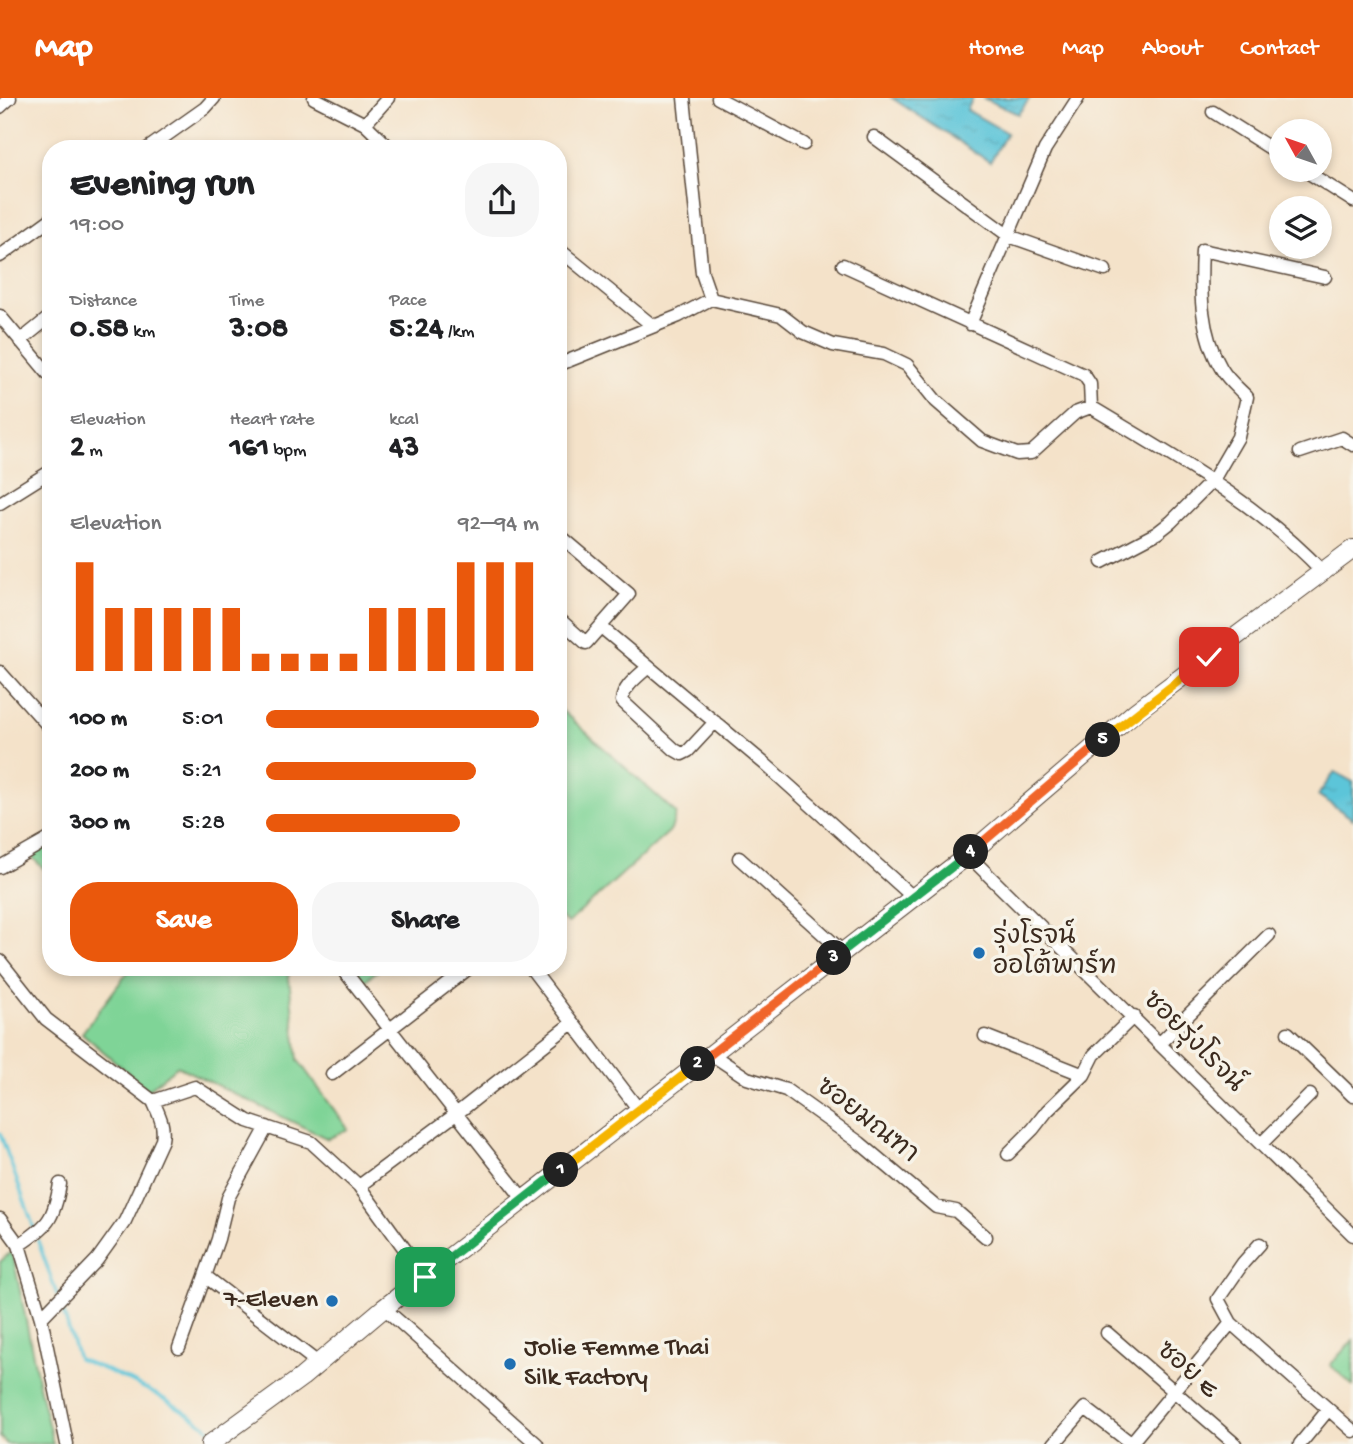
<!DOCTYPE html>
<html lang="en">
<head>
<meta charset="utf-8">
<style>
	:root { --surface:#fff; --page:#f6f6f6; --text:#202124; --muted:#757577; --accent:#ea580c }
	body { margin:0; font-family:"Gochi Hand","Playpen Sans Thai",sans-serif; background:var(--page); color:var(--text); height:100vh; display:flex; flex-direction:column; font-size:26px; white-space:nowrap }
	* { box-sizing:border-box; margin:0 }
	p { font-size:23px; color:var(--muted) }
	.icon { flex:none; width:38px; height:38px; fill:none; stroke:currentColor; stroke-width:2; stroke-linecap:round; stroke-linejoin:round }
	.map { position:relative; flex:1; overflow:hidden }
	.sheet { position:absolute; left:42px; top:42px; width:525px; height:836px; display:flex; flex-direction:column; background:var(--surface); border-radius:28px; box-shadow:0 4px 10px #0003 }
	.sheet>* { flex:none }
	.needle { width:46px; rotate:310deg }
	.fabs { position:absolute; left:1269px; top:21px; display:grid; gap:14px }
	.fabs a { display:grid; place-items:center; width:63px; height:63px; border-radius:50%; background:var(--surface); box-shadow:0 4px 10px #0003; font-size:35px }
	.pin { position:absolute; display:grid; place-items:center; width:60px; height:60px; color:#fff; margin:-30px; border-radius:14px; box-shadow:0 4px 10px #0006 }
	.km { position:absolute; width:35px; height:35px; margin:-18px; border-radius:50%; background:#222; color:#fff; font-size:19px; line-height:35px; text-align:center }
	.round { display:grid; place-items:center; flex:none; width:74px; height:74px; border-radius:28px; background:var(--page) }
	.overview { display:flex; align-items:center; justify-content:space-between; height:119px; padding:0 28px }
	h1 { font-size:38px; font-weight:800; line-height:52px }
	.stats { display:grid; grid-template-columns:repeat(3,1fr); gap:10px; height:119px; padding:7px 28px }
	.stats div { display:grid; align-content:center }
	.stats b { font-size:30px; font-weight:800 }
	.stats small { font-size:19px; font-weight:400 }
	.stats p { font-size:19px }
	.chart { height:196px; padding:14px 28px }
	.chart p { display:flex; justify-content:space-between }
	.chart svg { width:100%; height:126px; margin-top:7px; stroke:var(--accent); stroke-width:6 }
	.cta { display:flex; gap:14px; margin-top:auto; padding:14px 28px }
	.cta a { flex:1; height:80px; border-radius:28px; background:var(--accent); color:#fff; font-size:28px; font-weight:800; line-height:80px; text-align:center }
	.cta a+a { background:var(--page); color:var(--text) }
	ul { padding:0 28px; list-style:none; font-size:23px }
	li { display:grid; grid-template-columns:112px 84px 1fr; align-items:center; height:52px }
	li i { height:18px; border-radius:9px; background:var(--accent) }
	header { display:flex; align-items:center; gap:42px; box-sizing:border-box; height:98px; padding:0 35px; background:var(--accent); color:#fff }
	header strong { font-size:33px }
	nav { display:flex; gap:38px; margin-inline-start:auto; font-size:24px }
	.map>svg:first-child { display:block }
	.green { fill:#7fd497; stroke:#5d7f5a; stroke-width:2 }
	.water { fill:url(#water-ripples); stroke:#4c787c; stroke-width:2 }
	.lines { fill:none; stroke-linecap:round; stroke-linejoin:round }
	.stream { stroke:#5cc5d9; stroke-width:3.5 }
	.minor-casing { stroke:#574638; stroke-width:15 }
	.secondary-casing { stroke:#574638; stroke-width:20 }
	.minor { stroke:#fff; stroke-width:12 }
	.secondary { stroke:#fff; stroke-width:18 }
	.split-1-casing { stroke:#fff; stroke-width:14 }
	.split-2-casing { stroke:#fff; stroke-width:14 }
	.split-3-casing { stroke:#fff; stroke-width:14 }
	.split-4-casing { stroke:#fff; stroke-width:14 }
	.split-5-casing { stroke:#fff; stroke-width:14 }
	.split-6-casing { stroke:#fff; stroke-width:14 }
	.split-1 { stroke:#22a559; stroke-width:9 }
	.split-2 { stroke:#f5b400; stroke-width:9 }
	.split-3 { stroke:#f0652b; stroke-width:9 }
	.split-4 { stroke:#22a559; stroke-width:9 }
	.split-5 { stroke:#f0652b; stroke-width:9 }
	.split-6 { stroke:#f5b400; stroke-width:9 }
	.poi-dot { fill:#1f6fb2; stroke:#f7f3e8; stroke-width:2.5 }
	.labels { text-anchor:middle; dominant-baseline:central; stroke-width:7; stroke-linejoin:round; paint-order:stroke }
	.poi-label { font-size:26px; fill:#3b2a1e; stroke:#f7f3e8; text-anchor:start }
	.street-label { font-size:26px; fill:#3b2a1e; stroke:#f7f3e8 }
</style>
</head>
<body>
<header>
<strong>Map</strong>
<nav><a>Home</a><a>Map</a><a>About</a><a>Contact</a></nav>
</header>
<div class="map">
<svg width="1353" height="1346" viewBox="0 0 1353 1346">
	<defs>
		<pattern id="water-ripples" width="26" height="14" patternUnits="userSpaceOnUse" patternTransform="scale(1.75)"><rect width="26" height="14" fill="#5cc5d9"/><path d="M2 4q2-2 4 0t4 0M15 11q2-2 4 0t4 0" fill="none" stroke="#51a9ba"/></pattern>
	</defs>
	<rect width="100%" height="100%" fill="#f7f3e8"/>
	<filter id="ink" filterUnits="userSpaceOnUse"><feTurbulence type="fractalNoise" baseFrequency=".0143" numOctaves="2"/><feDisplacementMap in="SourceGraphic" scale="14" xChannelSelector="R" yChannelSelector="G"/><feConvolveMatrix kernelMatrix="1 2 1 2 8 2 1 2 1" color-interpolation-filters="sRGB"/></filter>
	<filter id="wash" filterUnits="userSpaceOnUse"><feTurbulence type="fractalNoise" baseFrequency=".00686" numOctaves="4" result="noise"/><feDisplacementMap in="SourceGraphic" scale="28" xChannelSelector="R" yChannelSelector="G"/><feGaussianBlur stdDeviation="1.57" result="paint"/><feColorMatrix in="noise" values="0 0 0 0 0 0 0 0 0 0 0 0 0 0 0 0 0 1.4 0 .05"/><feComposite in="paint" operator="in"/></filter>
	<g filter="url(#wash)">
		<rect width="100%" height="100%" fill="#f4e2c9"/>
		<path class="green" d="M 558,609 L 676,715 L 671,732 L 568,825 L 558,817 Z
			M 51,744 L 51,778 L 31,758 Z
			M 131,870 L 290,870 L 288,871 L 298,962 L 348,1031 L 328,1041 L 177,968 L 148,992 L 82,935 Z
			M 349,870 L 381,870 L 363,884 Z
			M 12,1153 L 41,1297 L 53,1346 L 7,1346 L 0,1339 L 0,1164 Z
			M 1353,1242 L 1353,1288 L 1330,1267 Z"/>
		<path class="water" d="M 892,0 L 973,0 L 967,12 L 1007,35 L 990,64 Z
			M 983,0 L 1030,0 L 1018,16 Z
			M 1335,674 L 1353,684 L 1353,721 L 1318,697 Z"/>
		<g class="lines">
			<path class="stream" d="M 0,1035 L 34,1130
				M 38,1143 L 57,1197
				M 60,1204 L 78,1261 C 125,1278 171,1302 211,1332
				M 228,1345 L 230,1346"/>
		</g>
	</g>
	<g filter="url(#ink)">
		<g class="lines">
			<defs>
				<path id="minor" d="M 314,0 L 365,26 L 391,51
					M 684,0 L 702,175 L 711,201
					M 718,0 L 804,46
					M 0,9 L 10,0
					M 1213,14 L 1281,57
					M 365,26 L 388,0
					M 874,39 L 1009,138 L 1105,172
					M 147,51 L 205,10 L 214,0
					M 1304,72 L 1353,103
					M 562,154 L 653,228
					M 0,158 L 51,121
					M 843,167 L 1084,277 L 1090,286 L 1091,309
					M 0,218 L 51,279
					M 970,226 L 1045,51 L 1078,0
					M 20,243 L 51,218
					M 558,267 L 679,218 L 711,201 L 781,217 L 803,234 L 833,247 L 884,256 L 907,267 L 936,303 L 982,343 L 1017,356 L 1031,355 L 1075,315 L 1091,309
					M 1091,309 C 1172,358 1257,404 1323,474
					M 1300,354 L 1342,340 L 1353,347
					M 0,405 L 51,373
					M 558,436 L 629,496 L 586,545 L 558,520
					M 1102,464 L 1157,435 L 1171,424 L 1213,382 L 1238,339 L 1247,299 C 1238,290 1227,281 1221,270 C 1200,235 1200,192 1202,152 L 1325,179
					M 601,529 L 765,666 L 913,799
					M 648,569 C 639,578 623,588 622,603 L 675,652 L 682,656 L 688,653 L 715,624
					M 0,574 L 51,631
					M 968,757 L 1353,1137
					M 739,760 L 843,854
					M 0,769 L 51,740
					M 0,863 L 46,921 L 153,1003 L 195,989 L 248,1023 L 311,1044 L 359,1088 L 425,1179
					M 342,870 L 524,1102
					M 531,870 L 639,1012
					M 1288,935 L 1353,998
					M 985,938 L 1084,977
					M 1160,945 L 1269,837
					M 711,956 L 747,980 L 786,992 L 860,1045 L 936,1109 L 956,1113 L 986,1139
					M 332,976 L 469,870
					M 267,1029 L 228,1100 L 218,1141 L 205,1178 L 318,1265
					M 1261,1046 L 1310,997
					M 1008,1056 L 1033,1031 L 1047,1013 L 1084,977 L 1094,957 L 1134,918
					M 359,1088 L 456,1016 L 572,925
					M 0,1121 L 19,1147 L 41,1220 L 67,1346
					M 1260,1146 L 1243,1165 L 1218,1201 L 1231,1225 L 1353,1333
					M 19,1147 C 48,1128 54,1121 60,1086
					M 384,1210 L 537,1346
					M 41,1220 L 97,1162 L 125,1123 L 162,1042 C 165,1027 159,1017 153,1003
					M 1107,1235 L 1235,1346
					M 179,1250 L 205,1178
					M 1131,1345 L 1231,1225
					M 1054,1346 L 1085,1310 L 1132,1346
					M 1300,1346 L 1328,1312"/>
				<path id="secondary" d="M 210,1346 L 302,1279 L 384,1210 L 968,757 L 1135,614 L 1353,451"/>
			</defs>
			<use href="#minor" class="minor-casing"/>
			<use href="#secondary" class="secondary-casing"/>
			<use href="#minor" class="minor"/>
			<use href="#secondary" class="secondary"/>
		</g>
	</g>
	<g class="lines" filter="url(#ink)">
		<defs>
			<path id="split-1" d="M 425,1179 L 561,1072"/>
			<path id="split-2" d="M 561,1072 L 698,966"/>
			<path id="split-3" d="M 698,966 L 834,860"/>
			<path id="split-4" d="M 834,860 L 971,754"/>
			<path id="split-5" d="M 971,754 L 1103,642"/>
			<path id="split-6" d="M 1103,642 L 1209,559"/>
		</defs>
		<use href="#split-1" class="split-1-casing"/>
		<use href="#split-2" class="split-2-casing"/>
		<use href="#split-3" class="split-3-casing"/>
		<use href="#split-4" class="split-4-casing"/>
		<use href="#split-5" class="split-5-casing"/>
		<use href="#split-6" class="split-6-casing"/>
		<use href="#split-1" class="split-1"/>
		<use href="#split-2" class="split-2"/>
		<use href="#split-3" class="split-3"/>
		<use href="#split-4" class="split-4"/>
		<use href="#split-5" class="split-5"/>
		<use href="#split-6" class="split-6"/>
	</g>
	<g class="poi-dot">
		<circle cx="979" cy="855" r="7"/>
		<circle cx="332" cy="1203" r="7"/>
		<circle cx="510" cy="1266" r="7"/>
	</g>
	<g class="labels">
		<g class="poi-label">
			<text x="993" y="840">รุ่งโรจน์<tspan x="993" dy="30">ออโต้พาร์ท</tspan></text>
			<text x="318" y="1203" text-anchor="end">7-Eleven</text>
			<text x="524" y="1251">Jolie Femme Thai<tspan x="524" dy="30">Silk Factory</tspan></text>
		</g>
		<g class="street-label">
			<text transform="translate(1192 945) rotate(45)">ซอยรุ่งโรจน์</text>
			<text transform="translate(866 1024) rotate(38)">ซอยมณฑา</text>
			<text transform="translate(1186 1273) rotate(41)">ซอย E</text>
		</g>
	</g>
</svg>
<div class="fabs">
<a><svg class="needle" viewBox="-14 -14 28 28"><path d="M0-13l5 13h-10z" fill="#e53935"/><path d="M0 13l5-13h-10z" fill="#757577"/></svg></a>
<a><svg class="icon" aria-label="layers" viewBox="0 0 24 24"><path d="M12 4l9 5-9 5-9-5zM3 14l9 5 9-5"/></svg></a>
</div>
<div class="pin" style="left:425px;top:1179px;background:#1e9e55"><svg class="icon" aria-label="arrive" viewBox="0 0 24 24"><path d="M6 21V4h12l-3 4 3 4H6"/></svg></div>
<div class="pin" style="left:1209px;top:559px;background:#d93025"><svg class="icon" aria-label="check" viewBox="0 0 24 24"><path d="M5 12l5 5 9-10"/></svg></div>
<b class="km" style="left:561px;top:1072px">1</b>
<b class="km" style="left:698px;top:966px">2</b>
<b class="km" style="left:834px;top:860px">3</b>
<b class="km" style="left:971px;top:754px">4</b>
<b class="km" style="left:1103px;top:642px">5</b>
<section class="sheet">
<div class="overview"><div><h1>Evening run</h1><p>19:00</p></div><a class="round"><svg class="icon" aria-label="share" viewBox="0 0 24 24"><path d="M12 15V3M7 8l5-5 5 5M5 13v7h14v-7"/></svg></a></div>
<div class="stats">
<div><p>Distance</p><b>0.58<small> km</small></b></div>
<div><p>Time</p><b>3:08</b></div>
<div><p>Pace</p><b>5:24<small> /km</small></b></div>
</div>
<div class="stats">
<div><p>Elevation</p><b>2<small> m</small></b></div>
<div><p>Heart rate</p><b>161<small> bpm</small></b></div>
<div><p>kcal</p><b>43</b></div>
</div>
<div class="chart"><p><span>Elevation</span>92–94 m</p>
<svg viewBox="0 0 160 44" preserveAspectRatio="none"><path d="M5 44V6M15 44V22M25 44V22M35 44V22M45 44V22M55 44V22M65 44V38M75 44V38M85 44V38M95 44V38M105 44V22M115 44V22M125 44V22M135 44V6M145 44V6M155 44V6"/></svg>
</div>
<ul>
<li><b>100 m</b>5:01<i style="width:100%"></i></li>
<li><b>200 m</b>5:21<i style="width:77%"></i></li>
<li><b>300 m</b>5:28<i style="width:71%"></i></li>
</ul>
<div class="cta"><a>Save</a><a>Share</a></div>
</section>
</div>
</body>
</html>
